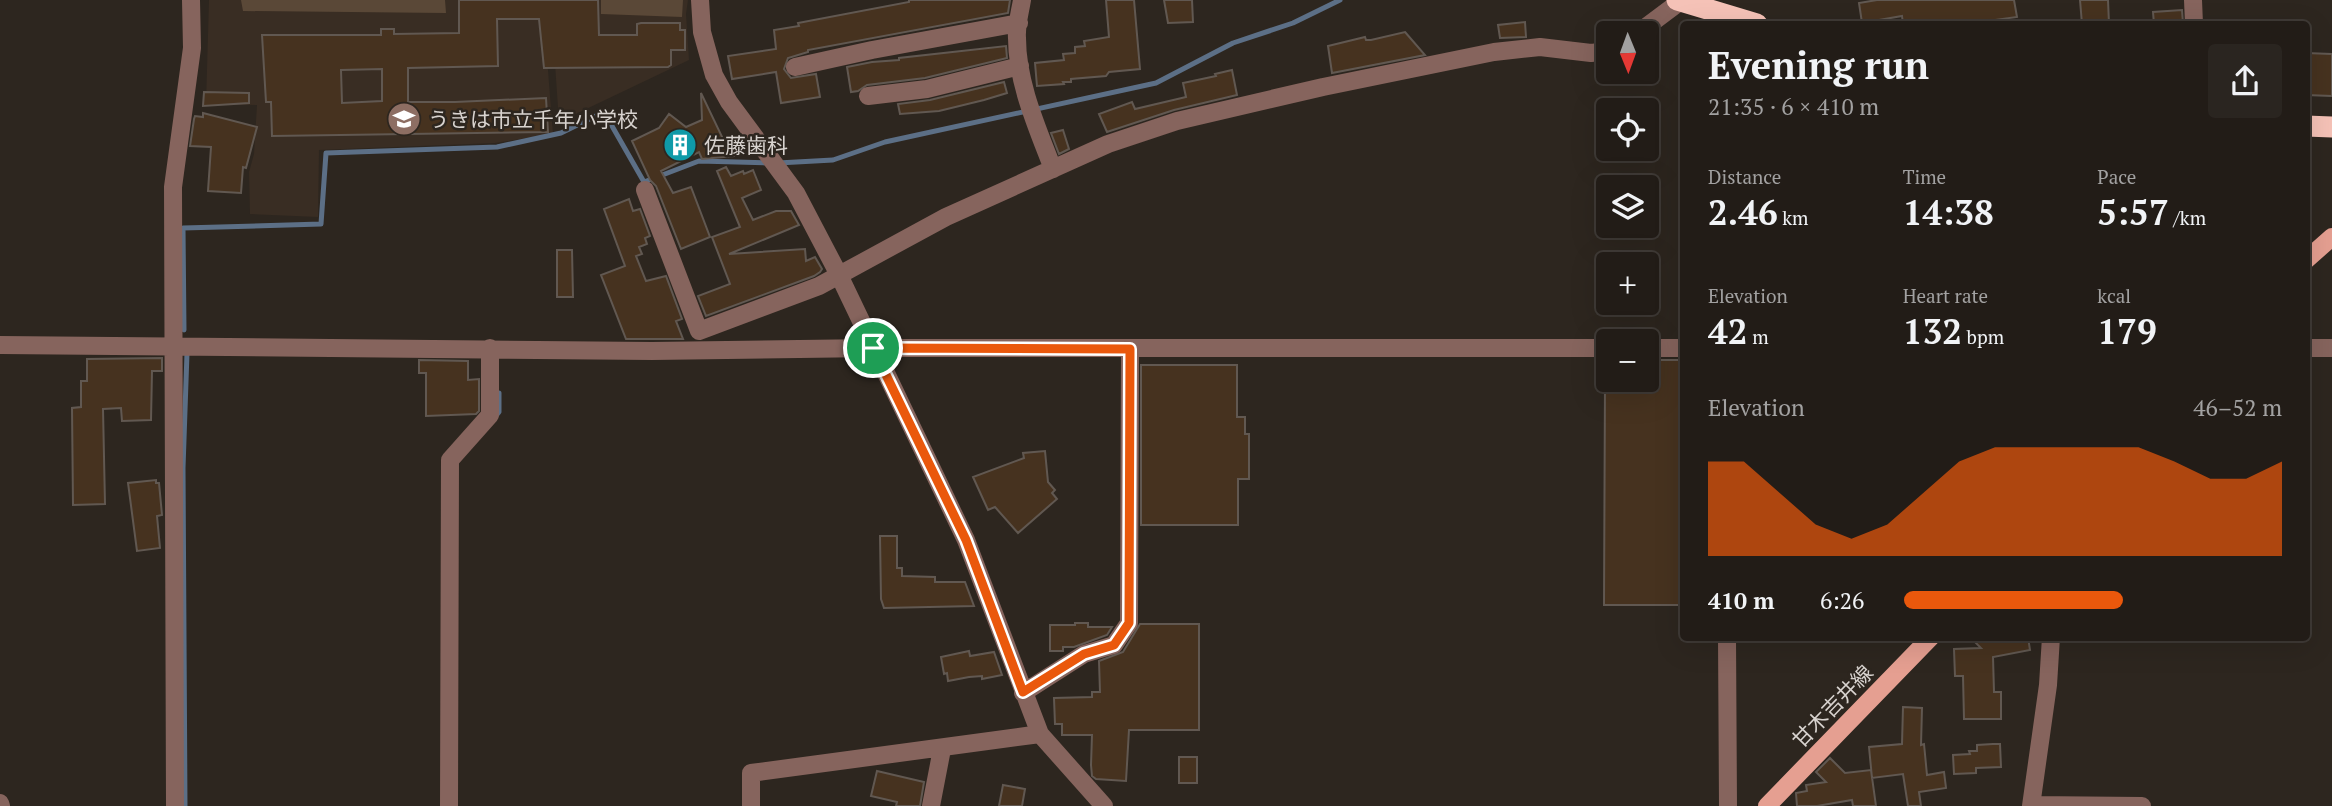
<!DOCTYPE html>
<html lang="en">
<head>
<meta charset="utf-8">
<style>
	:root { --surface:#221c17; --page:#2a2520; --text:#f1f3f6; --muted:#a2a1a1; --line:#3f3a36; --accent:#ea580c }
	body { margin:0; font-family:"PT Serif","Noto Sans JP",serif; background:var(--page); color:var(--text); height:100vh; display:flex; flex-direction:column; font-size:26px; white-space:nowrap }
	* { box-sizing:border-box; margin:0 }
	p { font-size:23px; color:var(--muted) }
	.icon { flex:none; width:38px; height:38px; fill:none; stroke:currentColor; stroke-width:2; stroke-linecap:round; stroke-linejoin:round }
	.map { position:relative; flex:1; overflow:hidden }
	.details { position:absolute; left:1680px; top:21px; width:630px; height:620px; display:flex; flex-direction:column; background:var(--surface); border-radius:7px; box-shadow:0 7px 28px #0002,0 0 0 2px var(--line) }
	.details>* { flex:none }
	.needle { width:46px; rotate:179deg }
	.controls { position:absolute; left:1596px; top:21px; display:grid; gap:14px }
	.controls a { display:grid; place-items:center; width:63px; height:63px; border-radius:7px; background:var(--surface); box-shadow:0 7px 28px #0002,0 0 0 2px var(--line); font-size:35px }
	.pin { position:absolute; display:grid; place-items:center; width:60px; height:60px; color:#fff; margin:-30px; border:4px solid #fff; border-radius:50%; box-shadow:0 2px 7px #0007 }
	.round { display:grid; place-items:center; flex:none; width:74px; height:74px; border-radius:7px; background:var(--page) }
	.headline { display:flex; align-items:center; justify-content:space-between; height:119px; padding:0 28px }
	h1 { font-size:38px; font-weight:600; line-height:52px }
	.stats { display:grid; grid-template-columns:repeat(3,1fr); gap:10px; height:119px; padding:7px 28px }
	.stats div { display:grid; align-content:center }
	.stats b { font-size:35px; font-weight:600 }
	.stats small { font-size:19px; font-weight:400 }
	.stats p { font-size:19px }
	.chart { height:196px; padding:14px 28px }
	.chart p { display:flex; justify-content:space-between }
	.chart svg { width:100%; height:126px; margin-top:7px; fill:var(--accent); opacity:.7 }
	ul { padding:0 28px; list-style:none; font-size:23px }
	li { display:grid; grid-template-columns:112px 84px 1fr; align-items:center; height:52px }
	li i { height:18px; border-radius:9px; background:var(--accent) }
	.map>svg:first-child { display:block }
	.built { fill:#392d23 }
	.green { fill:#5a4837 }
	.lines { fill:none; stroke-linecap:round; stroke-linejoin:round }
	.stream { stroke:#5c6f86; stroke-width:5 }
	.building { fill:#46321f; stroke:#615851; stroke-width:2; fill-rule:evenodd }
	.minor { stroke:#86645d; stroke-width:18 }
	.major { stroke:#e59f91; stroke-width:18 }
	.highway { stroke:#f5c2b7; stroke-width:21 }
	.route-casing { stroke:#fff; stroke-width:14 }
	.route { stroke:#ea580c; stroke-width:9 }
	.labels { text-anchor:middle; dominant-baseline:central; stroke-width:5; stroke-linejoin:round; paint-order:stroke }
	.poi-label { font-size:21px; fill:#d8d3cf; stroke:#2d261f; text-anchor:start }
	.street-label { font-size:21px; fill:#d8d3cf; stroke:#2d261f }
</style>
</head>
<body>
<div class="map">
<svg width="2332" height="806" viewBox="0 0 2332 806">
	<rect width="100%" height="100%" fill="#2d261f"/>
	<path class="built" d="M 209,0 L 562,0 L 545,32 L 553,134 L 495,143 L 319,150 L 318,217 L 250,214 L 249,172 L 254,154 L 257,105 L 206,104 Z
		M 564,0 L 688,0 L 686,14 L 689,60 L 559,122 L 553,35 Z"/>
	<path class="green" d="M 241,0 L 445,0 L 446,13 L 243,11 Z
		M 601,0 L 683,0 L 682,17 L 601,14 Z"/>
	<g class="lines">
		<path class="stream" d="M 778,163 L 833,160 L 885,142 L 1156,83 L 1233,43 L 1293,23 L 1340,0
			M 184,330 L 183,228 L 321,224 L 326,153 L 497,147 L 561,133 L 604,112 L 644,182 L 699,161 L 769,163
			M 495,417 L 499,412 L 499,393
			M 185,806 L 183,468 L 187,353"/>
	</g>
	<path class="building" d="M 459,0 L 598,0 L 599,35 L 637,35 L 637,24 L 641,23 L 680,23 L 680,30 L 685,30 L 685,50 L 671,50 L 671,65 L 668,67 L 544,68 L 539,19 L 497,19 L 498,66 L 408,68 L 408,102 L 455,102 L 546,98 L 548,132 L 272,136 L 271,102 L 266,102 L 262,35 L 381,35 L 381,29 L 394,29 L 394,34 L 459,33 ZM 382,69 L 382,101 L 342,103 L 341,70 Z
		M 909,0 L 1010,0 L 1008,13 L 808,50 L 808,52 L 788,58 L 784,69 L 791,78 L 816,74 L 820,97 L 781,103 L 776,72 L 732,79 L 728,56 L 776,49 L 774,30 L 799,26 L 798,23 L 909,2 Z
		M 1106,0 L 1134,0 L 1140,69 L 1109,72 L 1106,76 L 1071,79 L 1071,82 L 1063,82 L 1064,84 L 1037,86 L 1035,63 L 1064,60 L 1063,54 L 1075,53 L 1075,47 L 1085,46 L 1084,41 L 1109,37 Z
		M 1164,0 L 1192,0 L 1193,22 L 1168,23 Z
		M 1877,0 L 2014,0 L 2017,17 L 1966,24 L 1903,24 L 1902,16 L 1862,23 L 1859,3 Z
		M 2080,0 L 2108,0 L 2109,24 L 2082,24 Z
		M 2182,10 L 2183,24 L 2154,24 L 2153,12 Z
		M 1525,22 L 1526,37 L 1500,38 L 1498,25 Z
		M 1405,32 L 1425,55 L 1332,73 L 1328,46 L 1365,37 L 1366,40 L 1371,40 Z
		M 1006,46 L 1007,58 L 925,78 L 867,85 L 858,91 L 851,92 L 847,67 L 872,62 L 899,60 L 899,58 Z
		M 2306,53 L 2332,54 L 2332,96 L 2306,95 Z
		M 1232,70 L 1237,95 L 1174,110 L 1107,132 L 1099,114 L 1132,102 L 1135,109 L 1186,97 L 1183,83 L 1216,76 L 1215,74 Z
		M 1004,82 L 1007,93 L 984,100 L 939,111 L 900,114 L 898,104 L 930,100 Z
		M 204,92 L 249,93 L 249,103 L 203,106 Z
		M 701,93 L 723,139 L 727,137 L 736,156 L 702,159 L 699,152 L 661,171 L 673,193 L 691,187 L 710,237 L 681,249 L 656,186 L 650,180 L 632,141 L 659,128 L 669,114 L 686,127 L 702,120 Z
		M 203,113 L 257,127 L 246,168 L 243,167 L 241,193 L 208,191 L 211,147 L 190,146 L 194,119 L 195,116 L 203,117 Z
		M 1063,130 L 1069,149 L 1059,154 L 1051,133 Z
		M 726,167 L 731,176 L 743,171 L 744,174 L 753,170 L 761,190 L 742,198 L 753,220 L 776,211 L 791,211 L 799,225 L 729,254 L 805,249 L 806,261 L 815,257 L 822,269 L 820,272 L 814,276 L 706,316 L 698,296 L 730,284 L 712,237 L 740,227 L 717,171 Z
		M 629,199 L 633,211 L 640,209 L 650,236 L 645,238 L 647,244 L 639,247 L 642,254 L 636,256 L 646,281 L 666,276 L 682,319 L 676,321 L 683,339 L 626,339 L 601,275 L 625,266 L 604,209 Z
		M 557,250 L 572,250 L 573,297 L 557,297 Z
		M 162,358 L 162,371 L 152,371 L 151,420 L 122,421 L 121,408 L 103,409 L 105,504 L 73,505 L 72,408 L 81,407 L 81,381 L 87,381 L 87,359 Z
		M 419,360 L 468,361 L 468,380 L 479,379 L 479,411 L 476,414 L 426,416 L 426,373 L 419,373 Z
		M 1647,360 L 1684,360 L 1684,605 L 1604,605 L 1605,380 L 1647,380 Z
		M 1141,365 L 1237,365 L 1237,417 L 1245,417 L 1245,434 L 1249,434 L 1249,479 L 1238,479 L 1238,525 L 1141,525 Z
		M 1045,451 L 1048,482 L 1055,490 L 1052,493 L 1057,499 L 1018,533 L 995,507 L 988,510 L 973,477 L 1024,458 L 1023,453 Z
		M 156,480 L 156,483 L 159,483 L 162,515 L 157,516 L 160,548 L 137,551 L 128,483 Z
		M 880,536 L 897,536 L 897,568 L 902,568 L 902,576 L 935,577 L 935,582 L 965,582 L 974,606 L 884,608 L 881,599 Z
		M 1075,623 L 1088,623 L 1088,627 L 1112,627 L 1107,635 L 1074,647 L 1063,647 L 1063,651 L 1050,651 L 1050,625 L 1075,625 Z
		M 1140,624 L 1199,624 L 1199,730 L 1129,730 L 1126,781 L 1096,779 L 1092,776 L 1091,765 L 1092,735 L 1062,735 L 1062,724 L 1055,724 L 1054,698 L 1092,697 L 1092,692 L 1100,692 L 1099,661 L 1123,652 Z
		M 1970,637 L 2028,637 L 2030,650 L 1993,657 L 1994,692 L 2001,692 L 2001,719 L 1964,719 L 1963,676 L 1955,676 L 1954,649 L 1981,648 Z
		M 969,651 L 970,656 L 994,652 L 1002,675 L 982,679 L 982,676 L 969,677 L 948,681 L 947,673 L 944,674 L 941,657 Z
		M 1903,707 L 1922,708 L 1921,745 L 1924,744 L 1927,775 L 1944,772 L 1946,788 L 1919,792 L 1921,806 L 1908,806 L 1903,774 L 1872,778 L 1869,747 L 1902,744 Z
		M 1993,744 L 2000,744 L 2001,767 L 1976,768 L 1976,773 L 1954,774 L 1953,755 L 1970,754 L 1969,751 L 1977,751 L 1977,745 Z
		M 1179,757 L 1197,757 L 1197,783 L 1179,783 Z
		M 1830,758 L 1845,773 L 1871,770 L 1876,806 L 1853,806 L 1852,800 L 1817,806 L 1797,806 L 1796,793 L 1807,791 L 1806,785 L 1826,782 L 1816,772 Z
		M 877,771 L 924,782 L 920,806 L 896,806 L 897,802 L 871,796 Z
		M 1003,785 L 1025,789 L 1022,806 L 999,806 Z"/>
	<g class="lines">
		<path class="minor" d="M 700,0 L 702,32 L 714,75 L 729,102 L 796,193 L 839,275 L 966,540 L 1040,734 L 1104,806
			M 1022,0 C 1020,12 1016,26 1017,38 C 1017,83 1037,127 1053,169
			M 2193,0 L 2194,24
			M 1638,33 L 1682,0
			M 795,67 L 872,50 L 1019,23
			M 868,96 L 927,89 L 1020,66
			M 645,190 L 699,331 L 819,286 L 946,217 L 1108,144 L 1177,121 L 1323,87 L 1494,52 L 1540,47 L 1591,53 L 1608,51
			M 0,345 L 652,351 L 873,348 L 1608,348
			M 1647,348 L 1684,348
			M 2306,348 L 2332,348
			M 1727,637 L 1728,806
			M 1023,693 L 1084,654 L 1114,645 L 1129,623 L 1130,349
			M 0,803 L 1,806
			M 2031,805 L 2142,806
			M 175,806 L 173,187 L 192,48 L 191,0
			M 449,806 L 450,460 L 490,415 L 490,348
			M 751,806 L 751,773 L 1040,734
			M 931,806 L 942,749
			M 2031,806 L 2048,685 L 2051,637"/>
		<path class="major" d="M 2306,260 L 2332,237
			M 1767,806 L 1931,637"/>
		<path class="highway" d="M 1677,0 L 1757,24
			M 2306,126 L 2332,127"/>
	</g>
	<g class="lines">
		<defs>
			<path id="route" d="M 873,348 L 1130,349 L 1129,623 L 1114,645 L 1084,654 L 1023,692 L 966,540 Z"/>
		</defs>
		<use href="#route" class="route-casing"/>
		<use href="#route" class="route"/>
	</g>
	<defs>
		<symbol id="school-disc" viewBox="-11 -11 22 22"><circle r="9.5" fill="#8d6e63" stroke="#2d261f"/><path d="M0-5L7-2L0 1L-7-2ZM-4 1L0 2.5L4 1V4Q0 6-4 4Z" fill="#fff"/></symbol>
		<symbol id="building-disc" viewBox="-11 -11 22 22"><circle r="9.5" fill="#0f9aa8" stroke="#2d261f"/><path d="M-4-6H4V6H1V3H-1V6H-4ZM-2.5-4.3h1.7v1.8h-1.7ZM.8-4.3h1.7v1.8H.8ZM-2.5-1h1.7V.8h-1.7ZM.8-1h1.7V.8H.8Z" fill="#fff"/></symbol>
	</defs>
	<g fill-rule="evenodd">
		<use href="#school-disc" x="385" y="100" width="38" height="38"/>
		<use href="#building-disc" x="661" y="126" width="38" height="38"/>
	</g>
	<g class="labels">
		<g class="poi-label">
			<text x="428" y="119">うきは市立千年小学校</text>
			<text x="704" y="145">佐藤歯科</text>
		</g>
		<g class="street-label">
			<text transform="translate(1832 706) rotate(-46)">甘木吉井線</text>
		</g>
	</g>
</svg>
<div class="controls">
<a><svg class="needle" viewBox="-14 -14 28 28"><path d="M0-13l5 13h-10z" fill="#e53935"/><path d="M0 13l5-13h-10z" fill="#a2a1a1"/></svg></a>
<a><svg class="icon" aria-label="locate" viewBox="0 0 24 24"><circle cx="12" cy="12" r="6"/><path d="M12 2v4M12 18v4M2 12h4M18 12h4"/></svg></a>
<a><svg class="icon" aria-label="layers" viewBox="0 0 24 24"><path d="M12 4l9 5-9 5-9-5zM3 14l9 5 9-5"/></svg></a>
<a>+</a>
<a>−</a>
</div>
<div class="pin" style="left:873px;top:348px;background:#1e9e55"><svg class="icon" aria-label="arrive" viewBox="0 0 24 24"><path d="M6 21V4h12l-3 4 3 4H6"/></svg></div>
<section class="details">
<div class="headline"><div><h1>Evening run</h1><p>21:35 · 6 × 410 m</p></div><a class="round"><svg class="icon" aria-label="share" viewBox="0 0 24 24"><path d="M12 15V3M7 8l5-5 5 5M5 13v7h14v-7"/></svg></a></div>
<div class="stats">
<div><p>Distance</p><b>2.46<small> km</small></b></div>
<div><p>Time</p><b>14:38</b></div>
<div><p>Pace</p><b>5:57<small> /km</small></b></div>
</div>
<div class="stats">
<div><p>Elevation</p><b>42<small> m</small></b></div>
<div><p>Heart rate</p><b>132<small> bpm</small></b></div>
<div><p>kcal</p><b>179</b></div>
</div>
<div class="chart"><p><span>Elevation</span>46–52 m</p>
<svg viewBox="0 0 160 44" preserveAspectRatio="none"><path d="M0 44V11L10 11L20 22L30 33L40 38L50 33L60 22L70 11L80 6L90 6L100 6L110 6L120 6L130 11L140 17L150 17L160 11V44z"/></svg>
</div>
<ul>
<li><b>410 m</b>6:26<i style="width:58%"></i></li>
</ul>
</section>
</div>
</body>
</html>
